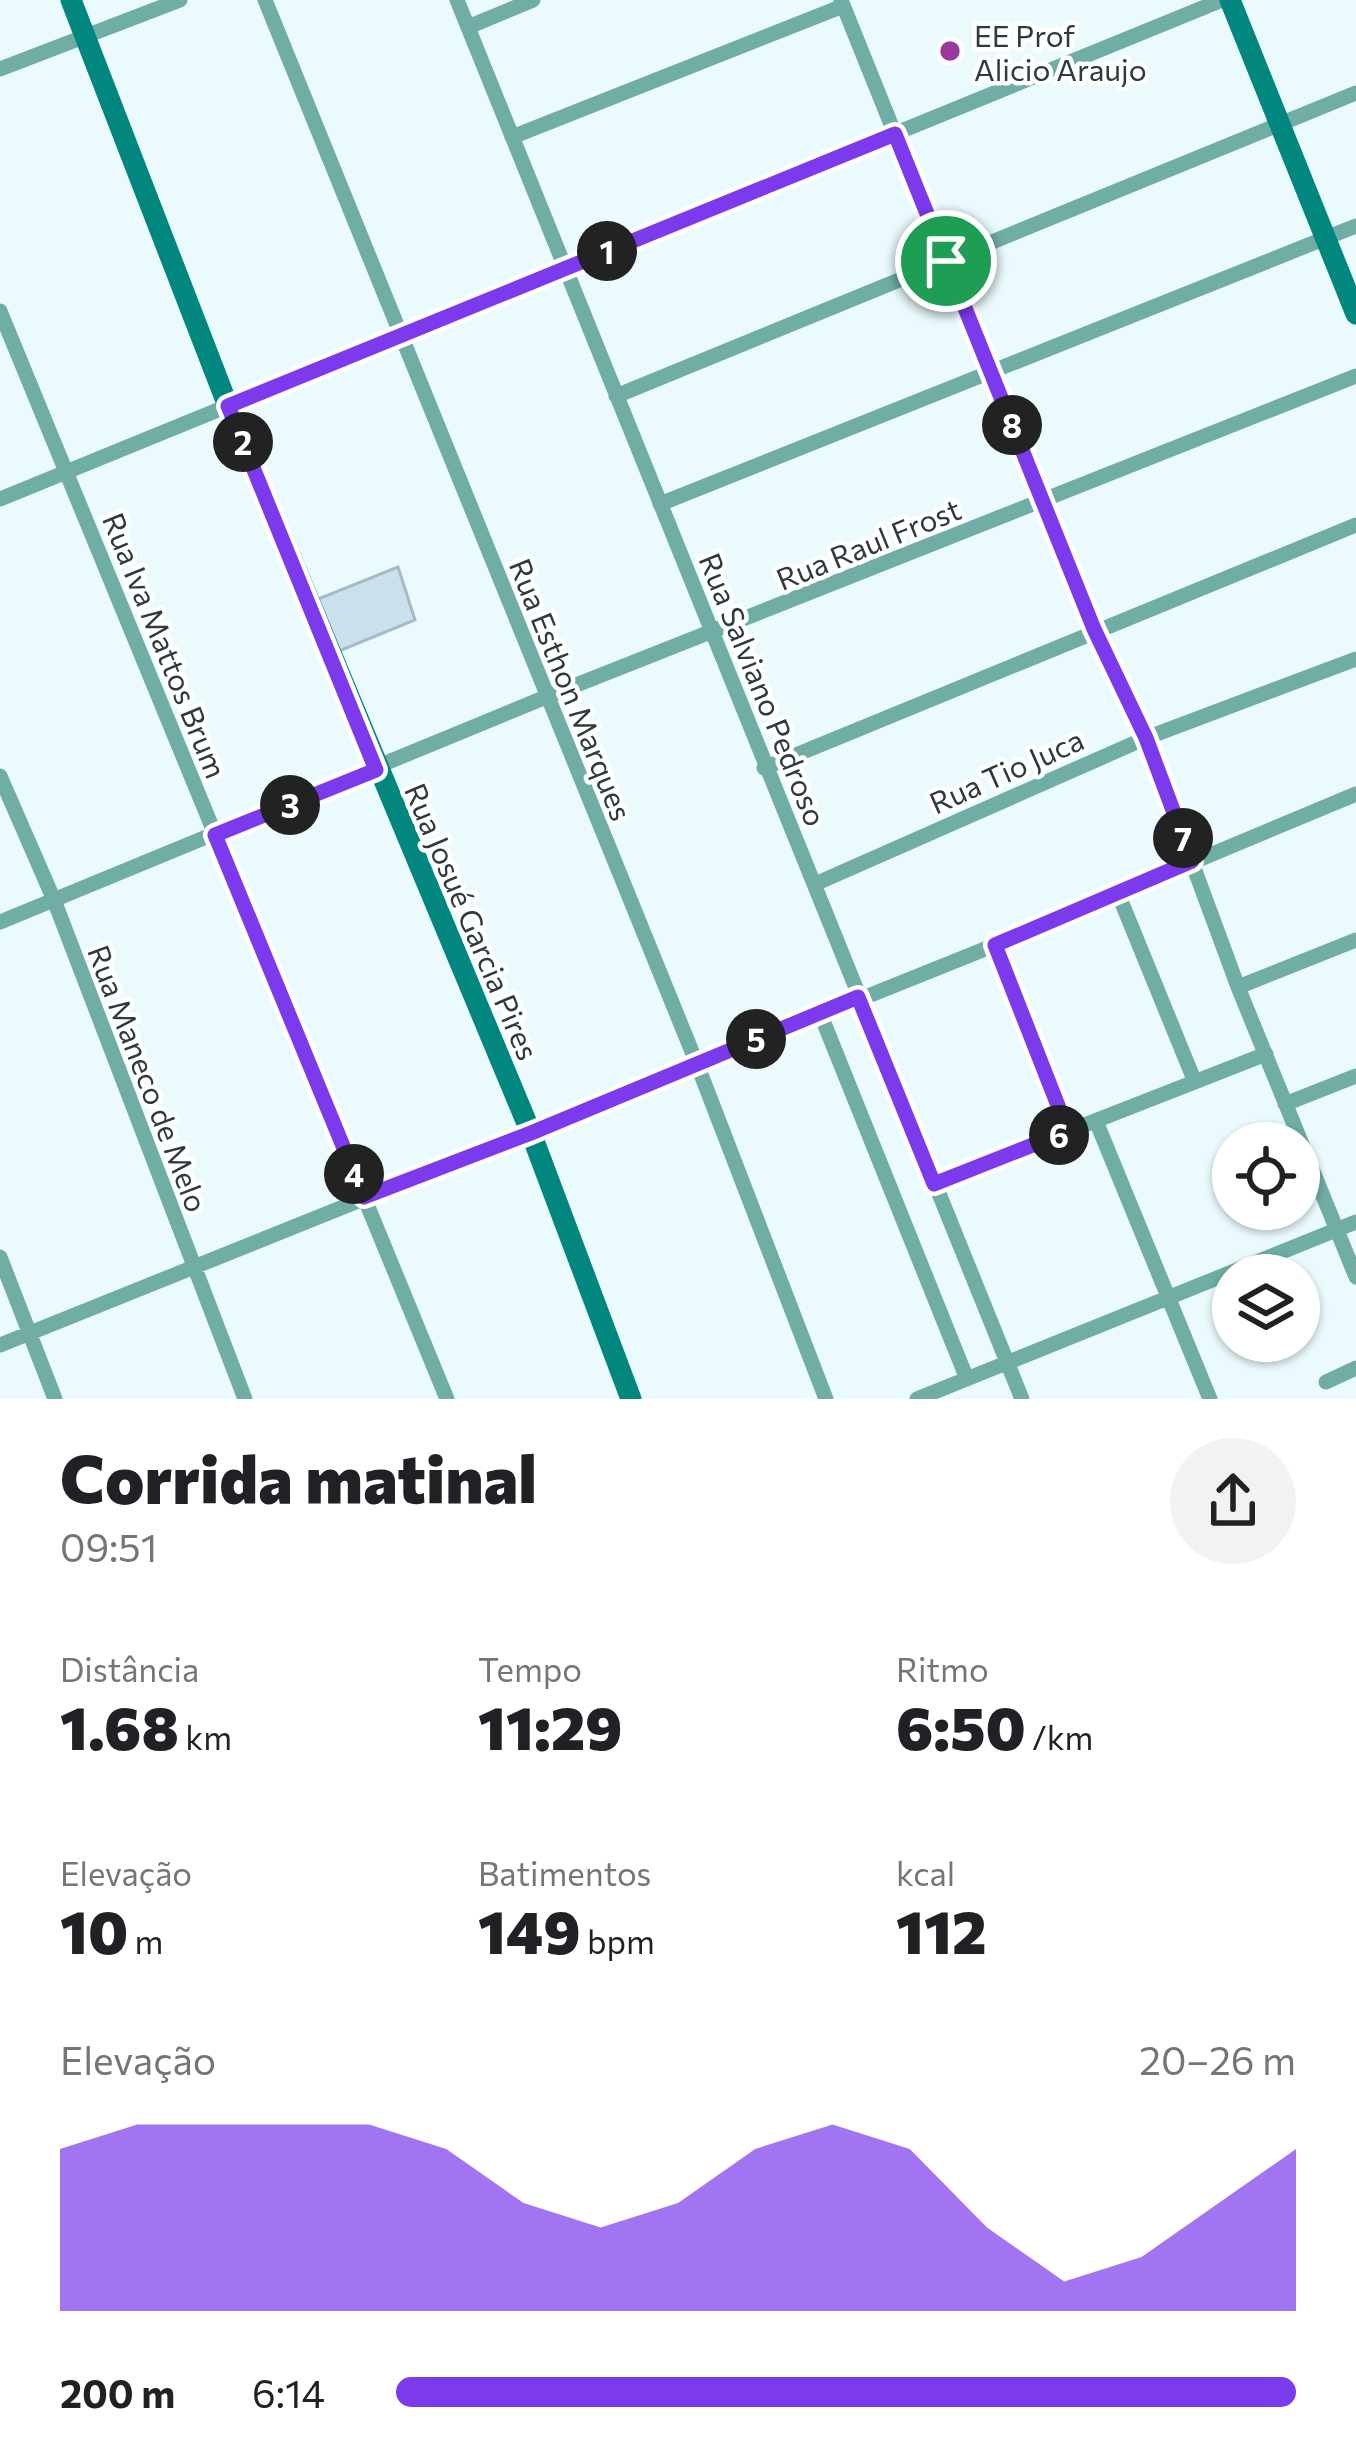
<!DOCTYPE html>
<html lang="pt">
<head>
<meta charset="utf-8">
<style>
	:root { --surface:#fff; --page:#f2f2f2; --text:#202124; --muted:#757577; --accent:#7c3aed }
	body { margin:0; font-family:Commissioner,sans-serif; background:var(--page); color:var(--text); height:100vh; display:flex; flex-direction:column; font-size:45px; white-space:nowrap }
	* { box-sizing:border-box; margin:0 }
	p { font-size:39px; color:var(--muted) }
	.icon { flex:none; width:66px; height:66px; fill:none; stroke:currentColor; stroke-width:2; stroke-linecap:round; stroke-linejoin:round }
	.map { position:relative; height:1399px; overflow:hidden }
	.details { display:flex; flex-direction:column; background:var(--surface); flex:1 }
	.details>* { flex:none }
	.tools { position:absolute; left:1212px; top:1122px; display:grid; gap:24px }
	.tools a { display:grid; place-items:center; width:108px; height:108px; border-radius:50%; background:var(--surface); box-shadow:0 3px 9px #0004; font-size:60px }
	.pin { position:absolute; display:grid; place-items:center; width:102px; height:102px; color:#fff; margin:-51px; border:6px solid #fff; border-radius:50%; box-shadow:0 3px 12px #0007 }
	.km { position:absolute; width:60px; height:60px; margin:-30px; border-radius:50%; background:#222; color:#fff; font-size:33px; line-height:60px; text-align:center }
	.round { display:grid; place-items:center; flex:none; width:126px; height:126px; border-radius:63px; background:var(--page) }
	.summary { display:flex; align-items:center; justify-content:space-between; height:204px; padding:0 60px }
	h1 { font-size:66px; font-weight:800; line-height:90px }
	.metrics { display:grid; grid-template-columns:repeat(3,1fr); gap:18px; height:204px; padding:12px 60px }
	.metrics div { display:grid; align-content:center }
	.metrics b { font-size:60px; font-weight:800 }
	.metrics small { font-size:33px; font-weight:400 }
	.metrics p { font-size:33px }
	.chart { height:336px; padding:24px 60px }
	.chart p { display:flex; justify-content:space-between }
	.chart svg { width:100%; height:216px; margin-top:12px; fill:var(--accent); opacity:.7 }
	ul { padding:0 60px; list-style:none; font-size:39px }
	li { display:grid; grid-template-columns:192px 144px 1fr; align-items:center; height:90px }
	li i { height:30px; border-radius:15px; background:var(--accent) }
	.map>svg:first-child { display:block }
	.building { fill:#cae0ec; stroke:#a6bbc7; stroke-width:3 }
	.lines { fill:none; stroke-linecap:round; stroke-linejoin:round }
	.street { stroke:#6fada5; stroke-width:15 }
	.secondary { stroke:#02877e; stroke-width:21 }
	.route-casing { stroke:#fff; stroke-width:24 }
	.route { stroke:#7c3aed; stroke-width:15 }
	.poi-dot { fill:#9b389e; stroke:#fff; stroke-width:4.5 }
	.labels { text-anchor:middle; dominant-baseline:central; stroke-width:9; stroke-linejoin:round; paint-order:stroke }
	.poi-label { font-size:30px; fill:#2f3a3c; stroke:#fff; text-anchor:start }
	.street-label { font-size:30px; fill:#2f3a3c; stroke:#fff }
</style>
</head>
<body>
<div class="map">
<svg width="1356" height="1399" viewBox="0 0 1356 1399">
	<rect width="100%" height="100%" fill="#eafafd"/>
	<path class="building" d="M 398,567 L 415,620 L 339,651 L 318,599 Z"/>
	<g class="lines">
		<path class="street" d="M 265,0 L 697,1064 L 826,1399
			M 457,0 L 1022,1399
			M 841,0 L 1094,629 L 1146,738 L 1238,987 L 1356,1277
			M 468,27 L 533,0
			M 0,69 L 180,0
			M 512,137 L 843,6
			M 0,311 L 447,1399
			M 616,396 L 1356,93
			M 0,499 L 1222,0
			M 660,504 L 1356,226
			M 764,768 L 1356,525
			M 0,776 L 54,900 L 245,1399
			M 815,884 L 1146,738 L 1356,659
			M 1117,891 L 1195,1082
			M 0,922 L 546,697 L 1356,376
			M 995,945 L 1068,1131
			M 1238,987 L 1356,940
			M 820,1013 L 967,1379
			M 1285,1104 L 1356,1076
			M 1096,1121 L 1210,1399
			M 934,1184 L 1266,1054
			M 0,1257 L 55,1399
			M 0,1345 L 995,945 L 1356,794
			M 1326,1382 L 1356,1368
			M 917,1399 L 1356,1222"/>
		<path class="secondary" d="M 71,0 L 228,406 L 531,1133 L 631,1399
			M 1230,0 L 1356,314"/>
	</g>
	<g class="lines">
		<defs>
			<path id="route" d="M 895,134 L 1094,629 L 1146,738 L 1192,861 L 995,945 L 1068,1131 L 934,1184 L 858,997 L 531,1133 L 364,1197 L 215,835 L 376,770 L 228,406 Z"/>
		</defs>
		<use href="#route" class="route-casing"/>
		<use href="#route" class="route"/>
	</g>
	<circle class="poi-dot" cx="950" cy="51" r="12"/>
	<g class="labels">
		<g class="poi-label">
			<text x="974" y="34">EE Prof<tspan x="974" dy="34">Alicio Araujo</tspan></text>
		</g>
		<g class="street-label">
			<text transform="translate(868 543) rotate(-22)">Rua Raul Frost</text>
			<text transform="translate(166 645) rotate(68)">Rua Iva Mattos Brum</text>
			<text transform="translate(572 689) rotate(68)">Rua Esthon Marques</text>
			<text transform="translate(764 689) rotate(68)">Rua Salviano Pedroso</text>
			<text transform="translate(1006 770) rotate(-24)">Rua Tio Juca</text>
			<text transform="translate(473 921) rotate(67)">Rua Josué Garcia Pires</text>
			<text transform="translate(149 1078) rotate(69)">Rua Maneco de Melo</text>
		</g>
	</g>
</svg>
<div class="tools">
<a><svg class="icon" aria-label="locate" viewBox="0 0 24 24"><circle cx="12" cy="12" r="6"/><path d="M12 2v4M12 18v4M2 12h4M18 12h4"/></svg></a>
<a><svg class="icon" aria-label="layers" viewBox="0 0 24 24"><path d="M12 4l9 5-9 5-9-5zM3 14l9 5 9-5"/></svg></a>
</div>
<div class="pin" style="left:946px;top:261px;background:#1e9e55"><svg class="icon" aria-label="arrive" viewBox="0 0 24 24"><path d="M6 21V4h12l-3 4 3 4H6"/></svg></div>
<b class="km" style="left:607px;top:251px">1</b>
<b class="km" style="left:243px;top:442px">2</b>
<b class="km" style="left:290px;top:805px">3</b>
<b class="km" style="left:354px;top:1174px">4</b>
<b class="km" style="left:756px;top:1039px">5</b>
<b class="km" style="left:1059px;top:1135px">6</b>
<b class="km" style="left:1183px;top:838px">7</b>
<b class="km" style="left:1012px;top:425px">8</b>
</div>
<section class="details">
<div class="summary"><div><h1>Corrida matinal</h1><p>09:51</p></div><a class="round"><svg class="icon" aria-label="share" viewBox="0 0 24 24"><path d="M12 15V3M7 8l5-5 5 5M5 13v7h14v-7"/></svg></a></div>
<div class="metrics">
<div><p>Distância</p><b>1.68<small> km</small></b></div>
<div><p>Tempo</p><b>11:29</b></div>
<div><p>Ritmo</p><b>6:50<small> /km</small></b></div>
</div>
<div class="metrics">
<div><p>Elevação</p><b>10<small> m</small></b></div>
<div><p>Batimentos</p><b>149<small> bpm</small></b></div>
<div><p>kcal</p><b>112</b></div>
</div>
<div class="chart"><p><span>Elevação</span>20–26 m</p>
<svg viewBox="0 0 160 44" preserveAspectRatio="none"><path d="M0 44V11L10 6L20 6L30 6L40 6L50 11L60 22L70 27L80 22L90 11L100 6L110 11L120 27L130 38L140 33L150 22L160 11V44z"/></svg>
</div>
<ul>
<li><b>200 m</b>6:14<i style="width:100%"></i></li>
</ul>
</section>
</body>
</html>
